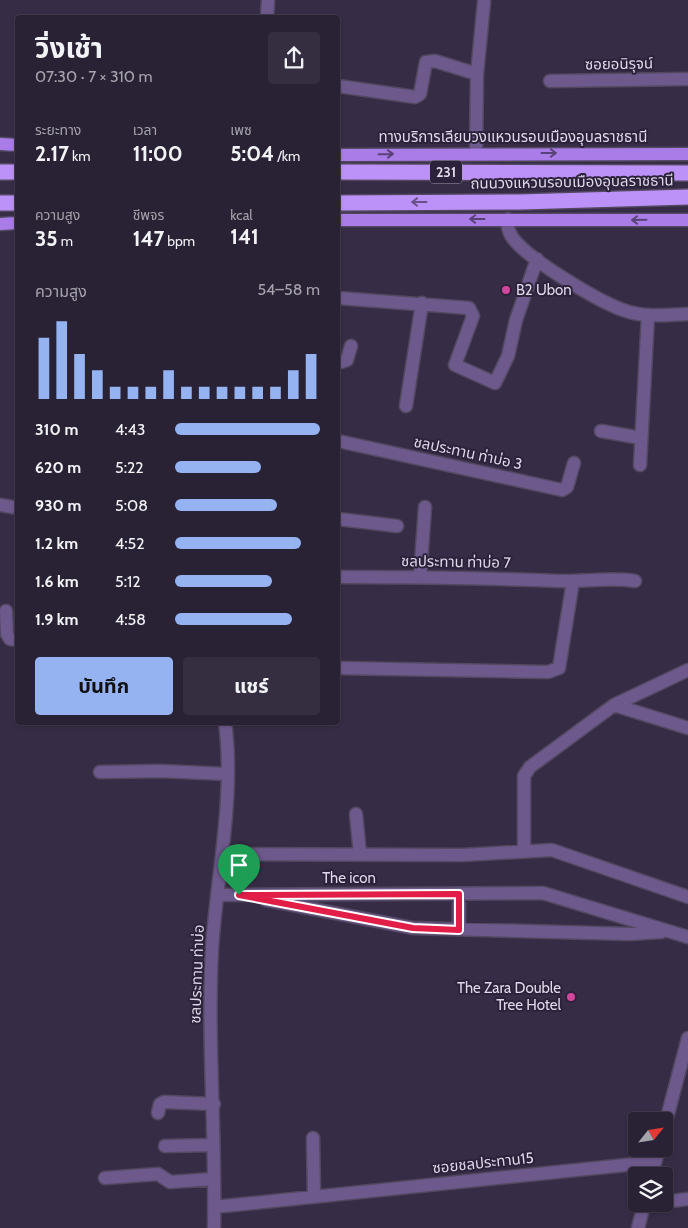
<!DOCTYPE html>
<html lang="th">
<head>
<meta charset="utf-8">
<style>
	:root { --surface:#292134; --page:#352e40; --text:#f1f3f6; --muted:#a5a3ac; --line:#453e4f; --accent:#95b2f1 }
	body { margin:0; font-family:Cabin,"Noto Sans Thai",sans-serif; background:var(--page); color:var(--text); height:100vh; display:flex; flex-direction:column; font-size:19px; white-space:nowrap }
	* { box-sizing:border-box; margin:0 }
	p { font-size:16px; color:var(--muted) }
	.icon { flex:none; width:28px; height:28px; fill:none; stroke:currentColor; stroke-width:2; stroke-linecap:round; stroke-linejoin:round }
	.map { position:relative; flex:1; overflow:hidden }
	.panel { position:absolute; left:15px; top:15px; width:325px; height:710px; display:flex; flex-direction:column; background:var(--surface); border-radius:5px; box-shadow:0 1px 4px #0004,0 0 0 1px var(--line) }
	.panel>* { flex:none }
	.needle { width:32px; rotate:60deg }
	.fabs { position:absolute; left:628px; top:1112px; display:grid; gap:10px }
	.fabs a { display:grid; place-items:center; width:45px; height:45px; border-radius:5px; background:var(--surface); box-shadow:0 1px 4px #0004,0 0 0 1px var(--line); font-size:25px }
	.pin { position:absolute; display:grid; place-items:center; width:42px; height:42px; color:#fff; margin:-51px -21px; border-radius:50% 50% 50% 0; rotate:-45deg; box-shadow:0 0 5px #0007 }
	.pin .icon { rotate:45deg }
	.round { display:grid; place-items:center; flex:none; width:52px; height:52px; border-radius:5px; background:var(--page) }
	.summary { display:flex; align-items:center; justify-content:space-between; height:85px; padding:0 20px }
	h1 { font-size:28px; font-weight:700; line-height:38px }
	.figures { display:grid; grid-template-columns:repeat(3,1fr); gap:8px; height:85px; padding:5px 20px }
	.figures div { display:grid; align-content:center }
	.figures b { font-size:21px; font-weight:700 }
	.figures small { font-size:14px; font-weight:400 }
	.figures p { font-size:14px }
	.chart { height:140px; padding:10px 20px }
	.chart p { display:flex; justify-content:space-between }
	.chart svg { width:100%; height:90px; margin-top:5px; stroke:var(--accent); stroke-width:6 }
	.cta { display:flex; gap:10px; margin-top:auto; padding:10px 20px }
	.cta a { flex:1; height:58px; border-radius:5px; background:var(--accent); color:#111; font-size:20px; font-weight:700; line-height:58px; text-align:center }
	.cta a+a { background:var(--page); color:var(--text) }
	ul { padding:0 20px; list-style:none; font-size:16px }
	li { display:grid; grid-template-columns:80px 60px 1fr; align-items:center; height:38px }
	li i { height:12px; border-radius:6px; background:var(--accent) }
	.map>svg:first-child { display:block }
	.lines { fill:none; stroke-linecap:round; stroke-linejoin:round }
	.minor-casing { stroke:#524860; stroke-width:15 }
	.major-casing { stroke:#524860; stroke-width:15 }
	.highway-casing { stroke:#524860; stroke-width:18 }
	.minor { stroke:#6e598d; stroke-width:12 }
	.major { stroke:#aa7ce7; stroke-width:12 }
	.highway { stroke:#bd92f8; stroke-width:15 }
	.oneway { stroke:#594277 }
	.oneway2 { stroke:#674f87 }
	.route-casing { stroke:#fff; stroke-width:10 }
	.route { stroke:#e11d48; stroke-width:6 }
	.hotel-dot { fill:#d1479c; stroke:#2d223b; stroke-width:2 }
	.labels { text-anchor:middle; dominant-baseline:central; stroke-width:4; stroke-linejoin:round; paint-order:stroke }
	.shield { fill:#2d223b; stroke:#aaa2b5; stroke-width:1 }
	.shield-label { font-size:14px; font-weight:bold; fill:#dfd9e9 }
	.street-label { font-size:15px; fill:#dfd9e9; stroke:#2d223b }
	.poi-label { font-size:15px; fill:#dfd9e9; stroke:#2d223b; text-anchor:start }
</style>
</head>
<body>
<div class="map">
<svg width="688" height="1228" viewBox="0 0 688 1228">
	<rect width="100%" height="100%" fill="#372c46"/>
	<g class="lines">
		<defs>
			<path id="minor" d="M 267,18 L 268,0
				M 550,81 L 688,79
				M 338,86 L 415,97 L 420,94 L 426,62 L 435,61 L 477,74
				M 476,153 L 477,74 L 484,2
				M 508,219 C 507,226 508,231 512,237 C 527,259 598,301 623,310 C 644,318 667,315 688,314
				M 338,298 L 469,308 L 473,316 L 455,365 L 495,383 L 508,356 L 516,320 L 537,259
				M 338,363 L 347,360 L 351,346
				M 406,406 L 422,303
				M 601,431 L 641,438
				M 338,441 L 562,490 L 567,487 L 574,463
				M 640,465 L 648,315
				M 0,505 L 18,508
				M 338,519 L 397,526
				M 338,577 C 411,577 485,578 559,581 C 585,582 608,577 635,581
				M 420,577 L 425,507
				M 6,611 L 7,634 L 10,639 L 18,640
				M 338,668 L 548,672 L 559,668 L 573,581
				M 614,705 L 688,728
				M 100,772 L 160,771 L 227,774
				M 356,814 L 360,854
				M 524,851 L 524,776 L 530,767 L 614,705 L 688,670
				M 222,854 L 463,855 L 552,850 L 688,897
				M 219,895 L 543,893 L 688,937
				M 266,900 L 413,928 L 630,934 L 661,932
				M 459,929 L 459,894
				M 158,1113 L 160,1104 L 164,1102 L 214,1104
				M 664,1129 L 688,1038
				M 313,1138 L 314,1196
				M 165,1146 L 213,1145
				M 651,1176 L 659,1149
				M 105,1178 L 158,1174 L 170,1182 L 214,1179
				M 664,1202 L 688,1199
				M 214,1207 L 655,1162
				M 214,1228 C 216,1135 207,1041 212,948 C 217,874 235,797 225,722
				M 638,1228 L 644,1204"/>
			<path id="major" d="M 0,144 L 18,145
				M 338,155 L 688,154
				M 338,220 L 688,220
				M 0,224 L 18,223"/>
			<path id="highway" d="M 0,172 L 18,172
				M 338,172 L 688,173
				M 0,203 L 18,203
				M 338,203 L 520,202 L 688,197"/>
		</defs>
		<use href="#minor" class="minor-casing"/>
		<use href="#major" class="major-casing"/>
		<use href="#highway" class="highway-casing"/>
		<use href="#minor" class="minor"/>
		<use href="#major" class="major"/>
		<use href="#highway" class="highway"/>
	</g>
	<defs><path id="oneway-shaft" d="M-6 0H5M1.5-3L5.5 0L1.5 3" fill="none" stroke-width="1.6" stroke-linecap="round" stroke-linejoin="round" transform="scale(1.25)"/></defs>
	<g class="oneway">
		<use href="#oneway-shaft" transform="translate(549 153)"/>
		<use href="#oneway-shaft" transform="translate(386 154) rotate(-1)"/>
		<use href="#oneway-shaft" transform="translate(477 219) rotate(180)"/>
		<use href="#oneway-shaft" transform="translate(639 220) rotate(179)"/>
	</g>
	<use class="oneway2" href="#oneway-shaft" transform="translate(419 202) rotate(180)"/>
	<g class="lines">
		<defs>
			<path id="route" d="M 459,894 L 459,930 L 413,928 L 239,895 Z"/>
		</defs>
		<use href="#route" class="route-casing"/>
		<use href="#route" class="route"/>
	</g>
	<g class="hotel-dot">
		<circle cx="506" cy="290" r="5"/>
		<circle cx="571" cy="997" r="5"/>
	</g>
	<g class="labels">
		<rect class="shield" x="430" y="160.5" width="32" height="23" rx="4"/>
		<g class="shield-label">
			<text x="446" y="172">231</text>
		</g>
		<g class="street-label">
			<text transform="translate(619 64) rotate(-1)">ซอยอนิรุจน์</text>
			<text x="513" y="137">ทางบริการเลียบวงแหวนรอบเมืองอุบลราชธานี</text>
			<text transform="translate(572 182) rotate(-1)">ถนนวงแหวนรอบเมืองอุบลราชธานี</text>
			<text transform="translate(468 453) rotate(12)">ชลประทาน ท่าบ่อ 3</text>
			<text transform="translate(456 562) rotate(1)">ชลประทาน ท่าบ่อ 7</text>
			<text x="349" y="878">The icon</text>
			<text transform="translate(197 974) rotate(-88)">ชลประทาน ท่าบ่อ</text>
			<text transform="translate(483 1163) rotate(-6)">ซอยชลประทาน15</text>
		</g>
		<g class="poi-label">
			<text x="516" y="290">B2 Ubon</text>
			<text x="561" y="988" text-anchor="end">The Zara Double<tspan x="561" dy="17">Tree Hotel</tspan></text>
		</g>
	</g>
</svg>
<div class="fabs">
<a><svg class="needle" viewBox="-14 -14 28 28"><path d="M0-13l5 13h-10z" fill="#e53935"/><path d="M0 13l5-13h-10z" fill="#a5a3ac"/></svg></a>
<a><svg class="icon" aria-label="layers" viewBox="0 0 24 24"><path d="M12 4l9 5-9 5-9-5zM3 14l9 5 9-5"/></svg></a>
</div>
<div class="pin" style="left:239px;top:895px;background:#1e9e55"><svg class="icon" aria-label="arrive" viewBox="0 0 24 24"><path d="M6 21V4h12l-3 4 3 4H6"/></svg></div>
<section class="panel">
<div class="summary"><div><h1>วิ่งเช้า</h1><p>07:30 · 7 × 310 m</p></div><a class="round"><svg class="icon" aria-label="share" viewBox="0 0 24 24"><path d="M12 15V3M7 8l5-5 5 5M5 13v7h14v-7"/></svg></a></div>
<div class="figures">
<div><p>ระยะทาง</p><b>2.17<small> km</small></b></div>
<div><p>เวลา</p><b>11:00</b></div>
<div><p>เพซ</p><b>5:04<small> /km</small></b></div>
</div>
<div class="figures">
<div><p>ความสูง</p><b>35<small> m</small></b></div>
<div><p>ชีพจร</p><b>147<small> bpm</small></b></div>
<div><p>kcal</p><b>141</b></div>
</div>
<div class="chart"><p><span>ความสูง</span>54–58 m</p>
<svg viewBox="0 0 160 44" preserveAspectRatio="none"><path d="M5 44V14M15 44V6M25 44V22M35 44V30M45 44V38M55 44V38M65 44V38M75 44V30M85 44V38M95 44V38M105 44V38M115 44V38M125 44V38M135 44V38M145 44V30M155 44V22"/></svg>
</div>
<ul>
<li><b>310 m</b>4:43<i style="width:100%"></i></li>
<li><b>620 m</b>5:22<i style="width:59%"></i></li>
<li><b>930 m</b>5:08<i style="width:70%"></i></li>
<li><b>1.2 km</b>4:52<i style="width:87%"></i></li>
<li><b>1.6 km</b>5:12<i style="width:67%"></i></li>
<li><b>1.9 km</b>4:58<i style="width:81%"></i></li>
</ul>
<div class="cta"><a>บันทึก</a><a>แชร์</a></div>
</section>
</div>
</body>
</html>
